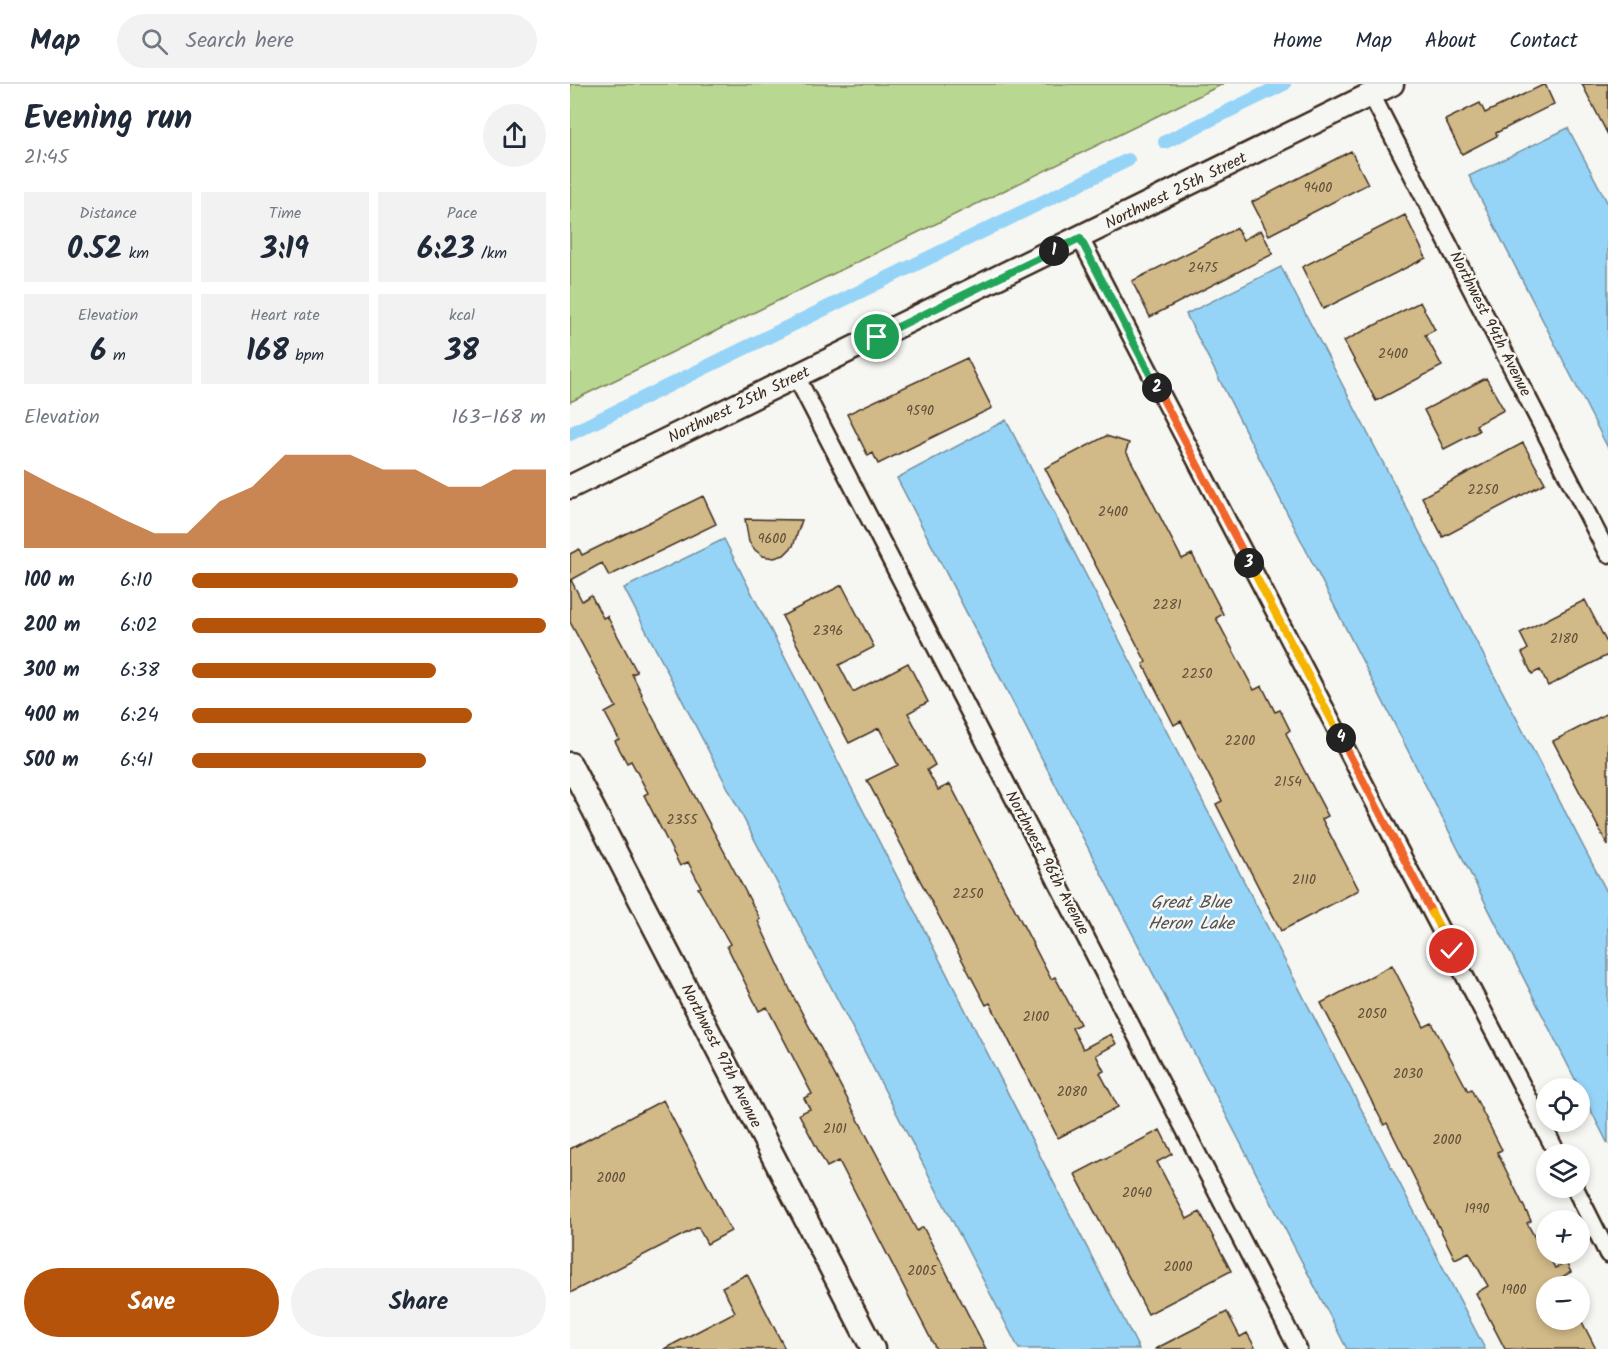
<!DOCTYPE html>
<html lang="en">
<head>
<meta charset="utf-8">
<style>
	:root { --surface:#fff; --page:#f2f2f3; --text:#1f2937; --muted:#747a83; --line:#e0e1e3; --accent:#b45309 }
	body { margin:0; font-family:Kalam,sans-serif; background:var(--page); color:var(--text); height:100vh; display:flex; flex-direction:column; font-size:22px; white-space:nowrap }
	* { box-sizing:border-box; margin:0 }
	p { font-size:20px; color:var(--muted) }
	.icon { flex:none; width:33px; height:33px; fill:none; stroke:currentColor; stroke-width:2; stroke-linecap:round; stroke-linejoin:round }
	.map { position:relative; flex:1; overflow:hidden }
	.drawer { display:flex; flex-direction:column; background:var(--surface); width:570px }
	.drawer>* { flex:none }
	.tools { position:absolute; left:966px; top:994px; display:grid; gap:12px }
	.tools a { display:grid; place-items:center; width:54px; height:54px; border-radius:50%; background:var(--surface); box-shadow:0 3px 9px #0003; font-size:30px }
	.pin { position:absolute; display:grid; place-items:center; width:51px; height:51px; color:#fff; margin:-26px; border:3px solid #fff; border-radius:50%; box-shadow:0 2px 6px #0007 }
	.km { position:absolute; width:30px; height:30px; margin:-15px; border-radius:50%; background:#222; color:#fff; font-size:16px; line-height:30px; text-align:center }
	.round { display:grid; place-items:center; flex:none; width:63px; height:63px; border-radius:32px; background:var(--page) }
	.headline { display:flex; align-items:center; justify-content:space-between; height:102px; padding:0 24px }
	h1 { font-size:33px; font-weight:700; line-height:45px }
	.stats { display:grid; grid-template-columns:repeat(3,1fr); gap:9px; height:102px; padding:6px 24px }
	.stats div { display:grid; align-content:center; border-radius:0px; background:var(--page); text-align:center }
	.stats b { font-size:30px; font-weight:700 }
	.stats small { font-size:16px; font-weight:400 }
	.stats p { font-size:16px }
	.chart { height:168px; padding:12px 24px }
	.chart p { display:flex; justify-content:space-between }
	.chart svg { width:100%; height:108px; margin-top:6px; fill:var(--accent); opacity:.7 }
	.button { display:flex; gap:12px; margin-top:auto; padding:12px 24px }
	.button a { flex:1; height:69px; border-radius:36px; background:var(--accent); color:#fff; font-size:24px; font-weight:700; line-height:69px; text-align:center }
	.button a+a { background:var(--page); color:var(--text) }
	ul { padding:0 24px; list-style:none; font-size:20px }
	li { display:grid; grid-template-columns:96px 72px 1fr; align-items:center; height:45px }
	li i { height:15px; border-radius:8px; background:var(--accent) }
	header { display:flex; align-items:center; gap:36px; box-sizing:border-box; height:84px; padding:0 30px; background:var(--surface); border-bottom:2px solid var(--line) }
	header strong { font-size:28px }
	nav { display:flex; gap:33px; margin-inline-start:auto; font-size:21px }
	.search { width:420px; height:54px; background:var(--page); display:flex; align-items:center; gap:15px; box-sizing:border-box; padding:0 21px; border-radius:33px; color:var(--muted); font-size:22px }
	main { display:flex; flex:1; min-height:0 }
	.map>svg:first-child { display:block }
	.green { fill:#b8d790; stroke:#7a8057; stroke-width:1.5 }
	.water { fill:#96d4f7; stroke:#7290a0; stroke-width:1.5 }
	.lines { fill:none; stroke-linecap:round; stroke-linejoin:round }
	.canal { stroke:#96d4f7; stroke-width:14 }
	.building { fill:#d1b988; stroke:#3b2a1e; stroke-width:1.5 }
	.street-casing { stroke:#3b2a1e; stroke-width:21 }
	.secondary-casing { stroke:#3b2a1e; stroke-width:27 }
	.street { stroke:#f6f6f2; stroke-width:16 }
	.secondary { stroke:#f6f6f2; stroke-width:22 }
	.split-1-casing { stroke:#fff; stroke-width:12 }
	.split-2-casing { stroke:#fff; stroke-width:12 }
	.split-3-casing { stroke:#fff; stroke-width:12 }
	.split-4-casing { stroke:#fff; stroke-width:12 }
	.split-5-casing { stroke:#fff; stroke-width:12 }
	.split-6-casing { stroke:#fff; stroke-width:12 }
	.split-1 { stroke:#22a559; stroke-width:8 }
	.split-2 { stroke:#22a559; stroke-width:8 }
	.split-3 { stroke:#f0652b; stroke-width:8 }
	.split-4 { stroke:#f5b400; stroke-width:8 }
	.split-5 { stroke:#f0652b; stroke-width:8 }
	.split-6 { stroke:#f5b400; stroke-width:8 }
	.labels { text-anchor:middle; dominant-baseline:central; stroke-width:5; stroke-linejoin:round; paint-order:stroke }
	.number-label { font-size:14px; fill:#604e38 }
	.street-label { font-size:16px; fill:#3b2a1e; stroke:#f6f6f2 }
	.water-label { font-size:18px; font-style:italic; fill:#525454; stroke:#f6f6f2 }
</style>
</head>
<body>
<header>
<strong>Map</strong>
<div class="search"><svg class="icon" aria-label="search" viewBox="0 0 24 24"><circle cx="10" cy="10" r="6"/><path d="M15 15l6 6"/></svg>Search here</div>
<nav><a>Home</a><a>Map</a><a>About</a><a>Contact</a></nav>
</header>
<main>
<section class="drawer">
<div class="headline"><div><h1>Evening run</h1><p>21:45</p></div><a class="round"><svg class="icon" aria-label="share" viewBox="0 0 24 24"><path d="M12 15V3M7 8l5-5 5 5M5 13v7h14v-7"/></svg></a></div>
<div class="stats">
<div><p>Distance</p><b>0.52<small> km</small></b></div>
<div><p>Time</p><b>3:19</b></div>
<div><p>Pace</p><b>6:23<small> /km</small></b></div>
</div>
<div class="stats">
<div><p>Elevation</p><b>6<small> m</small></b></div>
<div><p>Heart rate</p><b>168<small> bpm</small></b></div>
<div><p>kcal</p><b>38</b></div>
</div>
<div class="chart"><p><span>Elevation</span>163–168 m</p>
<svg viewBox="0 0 160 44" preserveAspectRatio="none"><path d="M0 44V12L10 19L20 25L30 32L40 38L50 38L60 25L70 19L80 6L90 6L100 6L110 12L120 12L130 19L140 19L150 12L160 12V44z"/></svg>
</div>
<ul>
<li><b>100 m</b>6:10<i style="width:92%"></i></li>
<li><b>200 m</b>6:02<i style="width:100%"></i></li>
<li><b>300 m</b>6:38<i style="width:69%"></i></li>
<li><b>400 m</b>6:24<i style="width:79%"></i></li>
<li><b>500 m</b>6:41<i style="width:66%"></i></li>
</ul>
<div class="button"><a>Save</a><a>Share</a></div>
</section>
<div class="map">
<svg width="1038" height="1265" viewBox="0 0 1038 1265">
	<rect width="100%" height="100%" fill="#f6f6f2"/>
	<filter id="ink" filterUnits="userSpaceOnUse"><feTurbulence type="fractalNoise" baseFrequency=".0167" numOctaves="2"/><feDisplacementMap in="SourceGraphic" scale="12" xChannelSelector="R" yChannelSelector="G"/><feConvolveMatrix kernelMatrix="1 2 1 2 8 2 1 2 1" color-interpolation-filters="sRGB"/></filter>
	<g filter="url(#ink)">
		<path class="green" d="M 0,0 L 653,0 L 0,318 Z"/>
		<path class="water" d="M 998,44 L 1038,120 L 1038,364 L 899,92 Z
			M 711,183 L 1038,810 L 1038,1060 L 616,230 Z
			M 436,336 L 915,1265 L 777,1265 L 327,394 Z
			M 154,455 L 569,1265 L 449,1265 L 54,504 Z"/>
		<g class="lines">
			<path class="canal" d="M 595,58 L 714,0
				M 0,350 L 558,76"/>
		</g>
		<path class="building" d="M 975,0 L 984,20 L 926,49 L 927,52 L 892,70 L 875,36 L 910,19 L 915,29 Z
			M 1012,0 L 1038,0 L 1038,51 Z
			M 781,67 L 798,100 L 699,151 L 682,118 Z
			M 835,131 L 856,174 L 753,225 L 732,183 Z
			M 667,144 L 673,156 L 691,146 L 703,170 L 580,233 L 562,197 Z
			M 850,218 L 865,246 L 855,251 L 872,282 L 806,317 L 774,257 Z
			M 397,274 L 422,324 L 308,380 L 303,369 L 298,372 L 277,330 Z
			M 916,294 L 934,326 L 906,341 L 909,347 L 874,365 L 854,326 Z
			M 536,352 L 559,359 L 556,367 L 612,475 L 622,470 L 653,530 L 646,534 L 684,606 L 692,602 L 705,628 L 710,626 L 720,646 L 716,649 L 723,665 L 758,732 L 752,735 L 789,806 L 711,847 L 646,720 L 652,717 L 611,637 L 604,641 L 573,580 L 576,578 L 475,384 Z
			M 953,359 L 975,399 L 873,453 L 852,413 Z
			M 133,412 L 146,440 L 39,492 L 32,479 L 1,496 L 12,517 L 21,511 L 33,534 L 37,532 L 67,588 L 62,590 L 72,610 L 71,611 L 190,835 L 188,837 L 222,910 L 347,1147 L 353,1143 L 416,1265 L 366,1265 L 269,1077 L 257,1083 L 229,1030 L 240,1025 L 234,1014 L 242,1010 L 197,923 L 189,927 L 157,862 L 160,860 L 128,804 L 131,803 L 118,778 L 110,782 L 74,711 L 78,709 L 61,677 L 57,679 L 45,657 L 49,655 L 35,629 L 46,623 L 0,538 L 0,470 L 9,465 L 12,471 Z
			M 175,435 L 232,436 L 223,462 L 214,471 L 204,474 L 193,472 L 185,466 L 179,458 Z
			M 272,501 L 304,563 L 269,581 L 283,608 L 338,579 L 358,618 L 338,629 L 365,681 L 357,686 L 368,706 L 380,700 L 481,895 L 485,893 L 510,940 L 502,944 L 513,965 L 541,950 L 546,960 L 526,971 L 534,987 L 530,989 L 548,1023 L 488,1054 L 420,919 L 416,921 L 297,696 L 328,681 L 309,644 L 279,659 L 212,532 Z
			M 1015,516 L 1038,561 L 1038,571 L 978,602 L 970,586 L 962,590 L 952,569 L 958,565 L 950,549 Z
			M 1038,629 L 1038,762 L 983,657 Z
			M 822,881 L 854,943 L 862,939 L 898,1007 L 901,1005 L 932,1066 L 927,1068 L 961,1137 L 957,1139 L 975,1172 L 978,1171 L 985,1184 L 996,1179 L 1001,1188 L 990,1194 L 995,1203 L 976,1203 L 976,1236 L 1011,1236 L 1026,1265 L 935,1265 L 906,1209 L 918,1202 L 899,1168 L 885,1175 L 817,1039 L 814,1041 L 751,919 Z
			M 93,1016 L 161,1147 L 137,1160 L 128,1143 L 0,1209 L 0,1065 Z
			M 590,1046 L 602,1070 L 587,1078 L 617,1135 L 630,1128 L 661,1187 L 578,1230 L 505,1090 Z
			M 177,1190 L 215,1265 L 94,1265 L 165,1228 L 152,1203 Z
			M 657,1228 L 670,1253 L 677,1249 L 686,1265 L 585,1265 Z"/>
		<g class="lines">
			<defs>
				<path id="street" d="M 801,10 L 1038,470
					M 510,154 L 988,1071
					M 226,292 L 728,1265
					M 1005,1104 L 1038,1170"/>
				<path id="secondary" d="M 0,403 L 822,0
					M 0,680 L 303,1265"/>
			</defs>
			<use href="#street" class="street-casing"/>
			<use href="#secondary" class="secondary-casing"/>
			<use href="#street" class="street"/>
			<use href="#secondary" class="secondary"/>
		</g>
	</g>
	<g class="lines" filter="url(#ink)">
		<defs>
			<path id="split-1" d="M 307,253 L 484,167"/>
			<path id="split-2" d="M 484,167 L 510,154 L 587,304"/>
			<path id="split-3" d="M 587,304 L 679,479"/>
			<path id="split-4" d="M 679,479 L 771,654"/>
			<path id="split-5" d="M 771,654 L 862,829"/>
			<path id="split-6" d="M 862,829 L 882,867"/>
		</defs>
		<use href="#split-1" class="split-1-casing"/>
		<use href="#split-2" class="split-2-casing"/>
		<use href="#split-3" class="split-3-casing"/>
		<use href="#split-4" class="split-4-casing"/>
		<use href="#split-5" class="split-5-casing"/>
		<use href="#split-6" class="split-6-casing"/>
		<use href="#split-1" class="split-1"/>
		<use href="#split-2" class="split-2"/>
		<use href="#split-3" class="split-3"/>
		<use href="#split-4" class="split-4"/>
		<use href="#split-5" class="split-5"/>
		<use href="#split-6" class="split-6"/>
	</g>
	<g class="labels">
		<g class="number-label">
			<text x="748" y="104">9400</text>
			<text x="633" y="184">2475</text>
			<text x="823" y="270">2400</text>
			<text x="350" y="327">9590</text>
			<text x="913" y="406">2250</text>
			<text x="543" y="428">2400</text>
			<text x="202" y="455">9600</text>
			<text x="597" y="521">2281</text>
			<text x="258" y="547">2396</text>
			<text x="994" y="555">2180</text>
			<text x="627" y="590">2250</text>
			<text x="670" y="657">2200</text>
			<text x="718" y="698">2154</text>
			<text x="112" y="736">2355</text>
			<text x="734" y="796">2110</text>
			<text x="398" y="810">2250</text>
			<text x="802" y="930">2050</text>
			<text x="466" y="933">2100</text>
			<text x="838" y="990">2030</text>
			<text x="502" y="1008">2080</text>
			<text x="265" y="1045">2101</text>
			<text x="877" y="1056">2000</text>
			<text x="41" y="1094">2000</text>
			<text x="567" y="1109">2040</text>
			<text x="907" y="1125">1990</text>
			<text x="608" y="1183">2000</text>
			<text x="352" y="1187">2005</text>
			<text x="944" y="1206">1900</text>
		</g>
		<g class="street-label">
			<text transform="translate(606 107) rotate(-26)">Northwest 25th Street</text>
			<text transform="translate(920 240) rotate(63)">Northwest 94th Avenue</text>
			<text transform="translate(169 321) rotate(-26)">Northwest 25th Street</text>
			<text transform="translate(477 779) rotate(62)">Northwest 96th Avenue</text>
			<text transform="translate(151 972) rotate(63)">Northwest 97th Avenue</text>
		</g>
		<g class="water-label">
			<text x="621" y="819">Great Blue<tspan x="621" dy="21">Heron Lake</tspan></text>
		</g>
	</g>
</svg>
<div class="tools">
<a><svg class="icon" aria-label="locate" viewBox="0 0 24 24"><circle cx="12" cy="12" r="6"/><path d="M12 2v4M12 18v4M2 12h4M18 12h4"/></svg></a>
<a><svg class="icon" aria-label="layers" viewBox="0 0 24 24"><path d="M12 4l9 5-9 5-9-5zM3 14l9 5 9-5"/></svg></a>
<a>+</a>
<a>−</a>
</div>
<div class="pin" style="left:307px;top:253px;background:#1e9e55"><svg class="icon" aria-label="arrive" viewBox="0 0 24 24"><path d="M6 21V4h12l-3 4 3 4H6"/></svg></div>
<div class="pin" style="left:882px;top:867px;background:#d93025"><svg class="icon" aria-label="check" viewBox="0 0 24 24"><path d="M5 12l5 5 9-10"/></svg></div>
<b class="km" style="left:484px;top:167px">1</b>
<b class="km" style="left:587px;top:304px">2</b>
<b class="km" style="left:679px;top:479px">3</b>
<b class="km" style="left:771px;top:654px">4</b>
</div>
</main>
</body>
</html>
